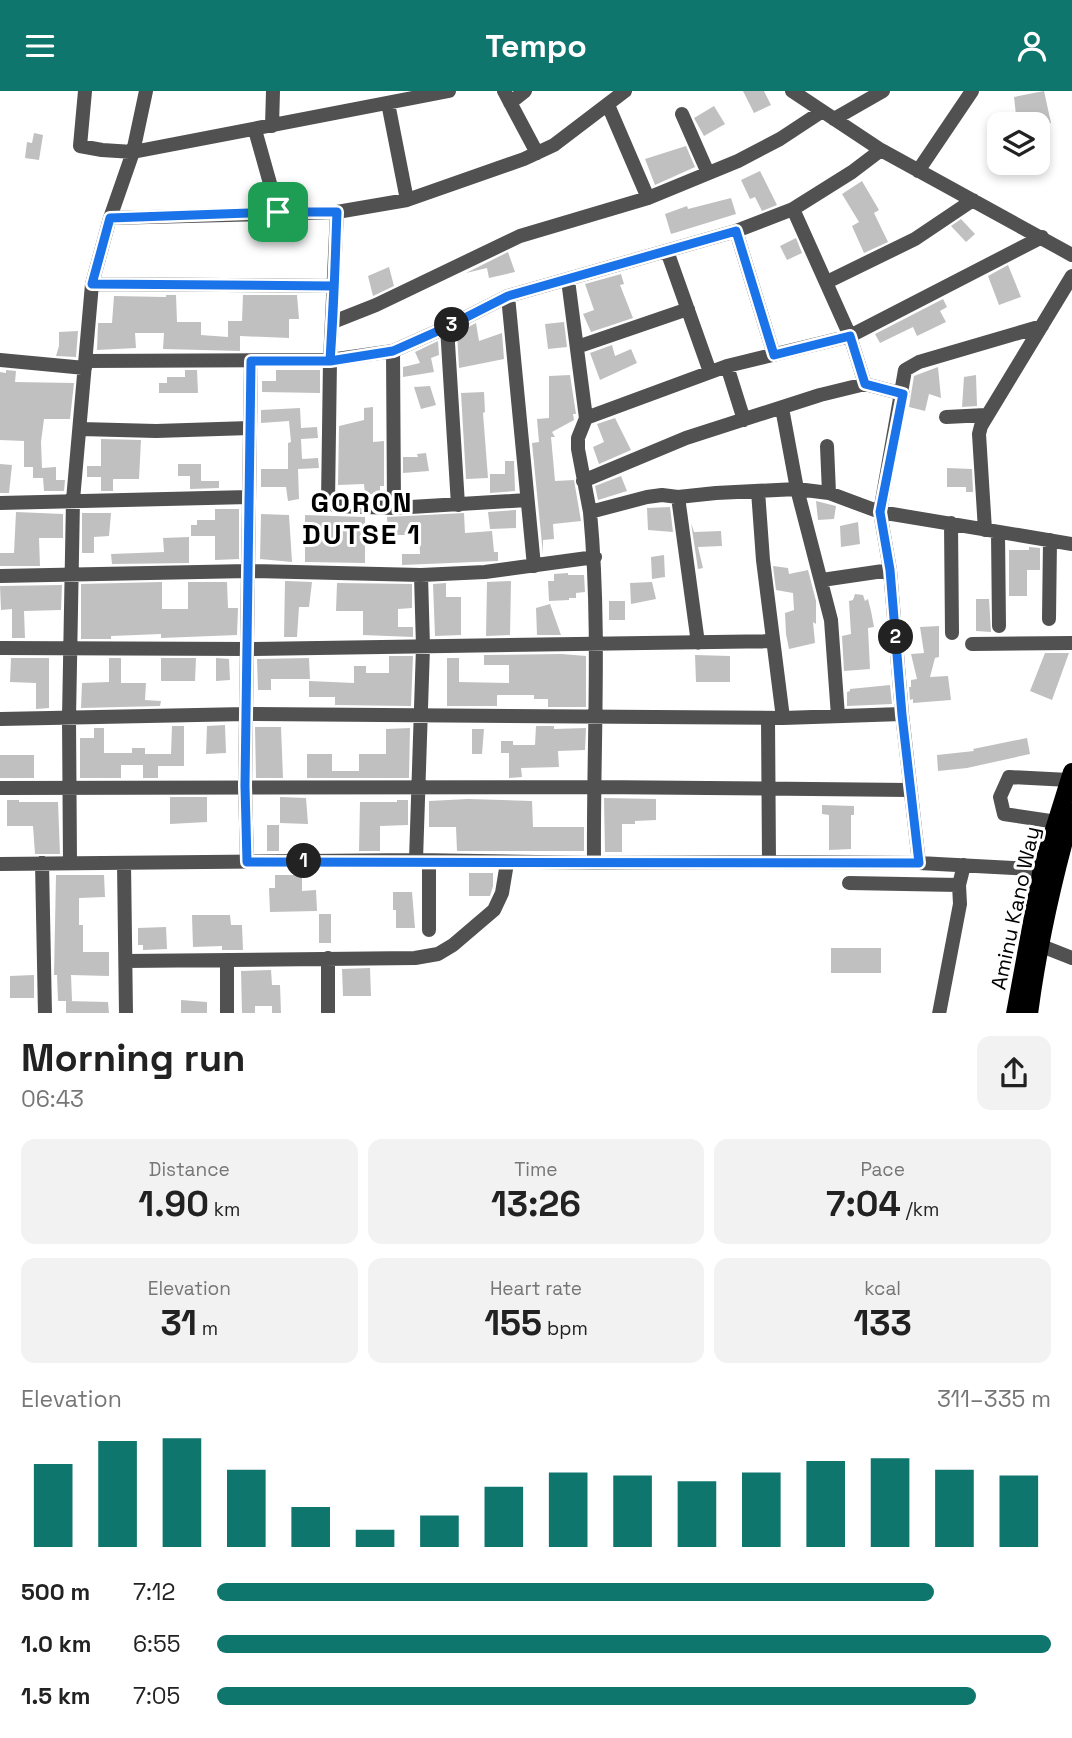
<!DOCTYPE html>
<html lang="en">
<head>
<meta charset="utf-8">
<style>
	:root { --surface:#fff; --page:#f2f2f2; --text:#222; --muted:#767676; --accent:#0f766e }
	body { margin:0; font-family:"Space Grotesk",sans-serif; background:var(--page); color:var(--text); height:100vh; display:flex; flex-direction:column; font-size:26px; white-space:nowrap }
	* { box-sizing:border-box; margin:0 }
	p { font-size:23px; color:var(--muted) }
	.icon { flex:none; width:38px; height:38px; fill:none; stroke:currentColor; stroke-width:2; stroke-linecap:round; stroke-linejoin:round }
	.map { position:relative; height:922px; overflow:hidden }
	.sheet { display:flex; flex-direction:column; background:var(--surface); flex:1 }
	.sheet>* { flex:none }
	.buttons { position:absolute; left:987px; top:21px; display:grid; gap:14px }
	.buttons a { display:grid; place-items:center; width:63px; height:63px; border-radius:14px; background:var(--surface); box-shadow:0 4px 10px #0003; font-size:35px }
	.pin { position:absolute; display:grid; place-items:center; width:60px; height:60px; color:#fff; margin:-30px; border-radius:14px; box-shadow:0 4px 10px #0006 }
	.km { position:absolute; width:35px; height:35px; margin:-18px; border-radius:50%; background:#222; color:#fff; font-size:19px; line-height:35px; text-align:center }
	.round { display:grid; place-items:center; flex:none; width:74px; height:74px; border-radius:14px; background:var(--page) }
	.headline { display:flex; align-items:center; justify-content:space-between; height:119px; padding:0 21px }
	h1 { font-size:38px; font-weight:700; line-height:52px }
	.metrics { display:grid; grid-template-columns:repeat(3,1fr); gap:10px; height:119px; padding:7px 21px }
	.metrics div { display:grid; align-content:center; border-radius:14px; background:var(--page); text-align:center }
	.metrics b { font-size:35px; font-weight:700 }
	.metrics small { font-size:19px; font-weight:400 }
	.metrics p { font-size:19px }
	.chart { height:196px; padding:14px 21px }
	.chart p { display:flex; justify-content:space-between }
	.chart svg { width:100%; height:126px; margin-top:7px; stroke:var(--accent); stroke-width:6 }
	ul { padding:0 21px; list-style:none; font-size:23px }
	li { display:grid; grid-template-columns:112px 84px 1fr; align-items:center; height:52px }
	li i { height:18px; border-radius:9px; background:var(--accent) }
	header { display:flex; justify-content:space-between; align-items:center; height:91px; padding:0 21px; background:var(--accent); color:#fff; font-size:32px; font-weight:700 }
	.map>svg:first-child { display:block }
	.building { fill:#c0c0c0 }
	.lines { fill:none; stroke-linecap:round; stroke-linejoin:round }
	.minor { stroke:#515151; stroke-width:14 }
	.major { stroke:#000; stroke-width:18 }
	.route-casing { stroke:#fff; stroke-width:14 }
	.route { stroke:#1a73e8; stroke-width:9 }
	.labels { text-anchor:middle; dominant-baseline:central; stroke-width:6; stroke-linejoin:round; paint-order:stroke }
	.street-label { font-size:21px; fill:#000; stroke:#fff }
	.district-label { font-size:28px; font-weight:bold; letter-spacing:2px; fill:#000; stroke:#fff }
</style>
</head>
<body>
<header><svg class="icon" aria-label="menu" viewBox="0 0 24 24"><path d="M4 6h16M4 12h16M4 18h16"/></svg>Tempo<svg class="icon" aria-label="person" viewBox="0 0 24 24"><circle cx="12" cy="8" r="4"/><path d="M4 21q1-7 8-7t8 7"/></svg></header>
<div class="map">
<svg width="1072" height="923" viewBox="0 0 1072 923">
	<rect width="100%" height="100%" fill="#fff"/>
	<path class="building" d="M 743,0 L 764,0 L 771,14 L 754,22 Z
		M 1044,0 L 1051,32 L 1038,35 L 1038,33 L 1017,33 L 1014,6 Z
		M 714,15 L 725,33 L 704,45 L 694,27 Z
		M 34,42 L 43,44 L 39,69 L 25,67 L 27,51 L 32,52 Z
		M 686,55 L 695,76 L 655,94 L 645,68 Z
		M 760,80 L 777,114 L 762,120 L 755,106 L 750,108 L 741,89 Z
		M 862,90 L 879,119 L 874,122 L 888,151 L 864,162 L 852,135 L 859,131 L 842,103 Z
		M 731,107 L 736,123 L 671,143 L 665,123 L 687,115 L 688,118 Z
		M 961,128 L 975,143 L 966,151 L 951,135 Z
		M 796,147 L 802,162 L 787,169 L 780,155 Z
		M 508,161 L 515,181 L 489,187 L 487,177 L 466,182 Z
		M 1008,174 L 1021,206 L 999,214 L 988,185 Z
		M 389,176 L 394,195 L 373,205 L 368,185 Z
		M 621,183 L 624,193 L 620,194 L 633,227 L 591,241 L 583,223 L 594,219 L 585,193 Z
		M 166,204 L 176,204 L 177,231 L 201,231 L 201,244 L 228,246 L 228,230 L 242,230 L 243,204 L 297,204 L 299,228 L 289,228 L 289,247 L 240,245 L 240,260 L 163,258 L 164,242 L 135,242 L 136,257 L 97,259 L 98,232 L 112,232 L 114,205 L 166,206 Z
		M 943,208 L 947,216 L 940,220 L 946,231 L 917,245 L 913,236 L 880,252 L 875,243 Z
		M 564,231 L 567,256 L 548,258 L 545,233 Z
		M 476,232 L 479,250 L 502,242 L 504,268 L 459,277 L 457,242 Z
		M 78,240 L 76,266 L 56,265 L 59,255 L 59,241 Z
		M 438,250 L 439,264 L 431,267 L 434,281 L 403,286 L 403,276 L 420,272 L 415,261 Z
		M 612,254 L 615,265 L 631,258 L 637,272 L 600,289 L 590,262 Z
		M 938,276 L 941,307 L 929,303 L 925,320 L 909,316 L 914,285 Z
		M 6,279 L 16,280 L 15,291 L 74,292 L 70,328 L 44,328 L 41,351 L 42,377 L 56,376 L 56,389 L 65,389 L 64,400 L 44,400 L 43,387 L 33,387 L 33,376 L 24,376 L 24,350 L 0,349 L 0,281 L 6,282 Z
		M 185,279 L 197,279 L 198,302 L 159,302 L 159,292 L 167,292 L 167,286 L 185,286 Z
		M 276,279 L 320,279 L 320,302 L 262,301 L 262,290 L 276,290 Z
		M 570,284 L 576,323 L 573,323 L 574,329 L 552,341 L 555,346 L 551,346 L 555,390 L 574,389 L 581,430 L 553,433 L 554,448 L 543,449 L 543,463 L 532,352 L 539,351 L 537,328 L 549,327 L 549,285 Z
		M 976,284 L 977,315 L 962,316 L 964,286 Z
		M 430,295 L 436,314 L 421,318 L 414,296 Z
		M 484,301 L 485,321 L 483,322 L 488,387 L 466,388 L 461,302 Z
		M 373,316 L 373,351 L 384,350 L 384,395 L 380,395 L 380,403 L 365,403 L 364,393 L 338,394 L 339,335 L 364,329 L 364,317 Z
		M 300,317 L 301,337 L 317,336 L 318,347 L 301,348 L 302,368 L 318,367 L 319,377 L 298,378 L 299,408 L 288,410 L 286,396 L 261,396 L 261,378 L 288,378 L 288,352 L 291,351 L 289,330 L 261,332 L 261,319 Z
		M 615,327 L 631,359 L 599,373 L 593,356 L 604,351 L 597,333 Z
		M 101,348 L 141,349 L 139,388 L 113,388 L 113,400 L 101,400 L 101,386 L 87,386 L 87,375 L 101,375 Z
		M 426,362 L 429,380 L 403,382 L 403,366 L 418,366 L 417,363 Z
		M 505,370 L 514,370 L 515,400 L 490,402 L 490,383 L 505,383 Z
		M 0,373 L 12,374 L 9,402 L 0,402 Z
		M 178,373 L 201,373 L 201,390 L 219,390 L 219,397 L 190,398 L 190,385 L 178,385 Z
		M 947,377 L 972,378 L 973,401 L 966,401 L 966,396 L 947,396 Z
		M 621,385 L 627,400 L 598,409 L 595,395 Z
		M 816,410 L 836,415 L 834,428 L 818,429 Z
		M 670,416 L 673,441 L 648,439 L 647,417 Z
		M 215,418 L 239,418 L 239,468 L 215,469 L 215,445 L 191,445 L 191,434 L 197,434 L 197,429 L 215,429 Z
		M 516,419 L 516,437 L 490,438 L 488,421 Z
		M 16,421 L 63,423 L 63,447 L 39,447 L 40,475 L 0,475 L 0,462 L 14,462 Z
		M 82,422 L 111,422 L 109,445 L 94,446 L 94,462 L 82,462 Z
		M 464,422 L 465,442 L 492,440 L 494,461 L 498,461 L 498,470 L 402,474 L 402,463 L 420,463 L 419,444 L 388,444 L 387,426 Z
		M 261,423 L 289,424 L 292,471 L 260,468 Z
		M 305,424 L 365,426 L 365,472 L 305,471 Z
		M 858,431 L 860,453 L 841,456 L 840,435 Z
		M 691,432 L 694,441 L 721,440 L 722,455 L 698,456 L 703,477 L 698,478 Z
		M 189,446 L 189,472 L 112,473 L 111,463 L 164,461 L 163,447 Z
		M 1029,456 L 1040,457 L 1040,479 L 1027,479 L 1027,505 L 1009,505 L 1009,459 L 1029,459 Z
		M 664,464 L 665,486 L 652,488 L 651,466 Z
		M 773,475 L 788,477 L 789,483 L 808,479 L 816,510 L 816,533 L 813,531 L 815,552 L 789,558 L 786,543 L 785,522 L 794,519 L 793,502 L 776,499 Z
		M 568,482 L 568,484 L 584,484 L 585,501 L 576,502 L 576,507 L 569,507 L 569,509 L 549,510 L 548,490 L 554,490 L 554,483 Z
		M 285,490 L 312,491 L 309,516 L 299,516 L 297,546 L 284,546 Z
		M 511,490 L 510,544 L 486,545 L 487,491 Z
		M 162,491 L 162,518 L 188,518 L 188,491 L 227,491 L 228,517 L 238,517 L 237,544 L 161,547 L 161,543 L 111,545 L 111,548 L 81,548 L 81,493 Z
		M 652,491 L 656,508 L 631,513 L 630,492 Z
		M 337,492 L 412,493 L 412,517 L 398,518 L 398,536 L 413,536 L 413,546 L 363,544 L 363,520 L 336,520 Z
		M 446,492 L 446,506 L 461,506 L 461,544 L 435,545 L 433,493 Z
		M 62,494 L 61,519 L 24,520 L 25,547 L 12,547 L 12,518 L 1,519 L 0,495 Z
		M 855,503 L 863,504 L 865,510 L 868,508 L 871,520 L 874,536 L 868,537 L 870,578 L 844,580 L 842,545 L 851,543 L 849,510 L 853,509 Z
		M 976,508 L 989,508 L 991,541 L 976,540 Z
		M 609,510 L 625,510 L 625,529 L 609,529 Z
		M 550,513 L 561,544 L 537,544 L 536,517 Z
		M 939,535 L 939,566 L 935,567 L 930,586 L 948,585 L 951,609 L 913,612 L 913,608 L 910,609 L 909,596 L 911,596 L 911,589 L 917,588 L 911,563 L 924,562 L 920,536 Z
		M 1045,562 L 1069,562 L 1052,609 L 1030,600 Z
		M 562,563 L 586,565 L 586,616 L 548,616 L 548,608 L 534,608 L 534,604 L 497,604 L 497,615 L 447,615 L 447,567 L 459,567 L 459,591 L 509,592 L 509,574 L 484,574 L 484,564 Z
		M 695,564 L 730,565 L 730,591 L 696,591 Z
		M 389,565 L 413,565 L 411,615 L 335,614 L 335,606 L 309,606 L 309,590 L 354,592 L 354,575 L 366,575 L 366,582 L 389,582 Z
		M 11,567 L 49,567 L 49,617 L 36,618 L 36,592 L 10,591 Z
		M 109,567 L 121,567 L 121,592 L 146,592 L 145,609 L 161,610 L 160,615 L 81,617 L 82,592 L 109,591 Z
		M 161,567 L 196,567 L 195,590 L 161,590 Z
		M 216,567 L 229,568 L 230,589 L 216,590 Z
		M 309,567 L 310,588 L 271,588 L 271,599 L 258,599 L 257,568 Z
		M 890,594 L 892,613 L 847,615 L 847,601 L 850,600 L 850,598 Z
		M 225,634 L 226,662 L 206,663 L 207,635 Z
		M 172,635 L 184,635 L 184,675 L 158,675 L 158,687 L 143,687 L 143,674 L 121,674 L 121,687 L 80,687 L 80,647 L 94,647 L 94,637 L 104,637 L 104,662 L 132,662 L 132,657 L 145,657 L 145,663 L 171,663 Z
		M 536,635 L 554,635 L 554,638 L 586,637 L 585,659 L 558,660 L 559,676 L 521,677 L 522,686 L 509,687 L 509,662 L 501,662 L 501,650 L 513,650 L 513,654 L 535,654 Z
		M 255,636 L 281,636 L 283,687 L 256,687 Z
		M 410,637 L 409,687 L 307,687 L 307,663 L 332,663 L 332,680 L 359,680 L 359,663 L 386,663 L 386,638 Z
		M 472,638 L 484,638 L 482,663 L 472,663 Z
		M 1027,647 L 1030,663 L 967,677 L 938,680 L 937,664 L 974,660 L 973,658 Z
		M 0,664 L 34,664 L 34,687 L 0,687 Z
		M 170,706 L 207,706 L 207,731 L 170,733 Z
		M 280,706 L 306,707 L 308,733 L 280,732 Z
		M 604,707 L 656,708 L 656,729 L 635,730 L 635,733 L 622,733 L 622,761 L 605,761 Z
		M 468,708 L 532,710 L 533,736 L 584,736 L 584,760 L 457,760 L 456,736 L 429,736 L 429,710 Z
		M 7,709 L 19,709 L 19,711 L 58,711 L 60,763 L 35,763 L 33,735 L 7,735 Z
		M 397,709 L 408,709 L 408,734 L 380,735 L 380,760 L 359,760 L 360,711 L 397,711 Z
		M 822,714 L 854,715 L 854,724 L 851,724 L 851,758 L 829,759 L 829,724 L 822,723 Z
		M 267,734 L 279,734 L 279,760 L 267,760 Z
		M 469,782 L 493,782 L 493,795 L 490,805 L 469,805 Z
		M 56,784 L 104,784 L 105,806 L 79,807 L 79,834 L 83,834 L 83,861 L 109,861 L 109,885 L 71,884 L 72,910 L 58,910 L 57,884 L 54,884 Z
		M 275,784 L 302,784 L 302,800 L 316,799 L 317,820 L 270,821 L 269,797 L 275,797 Z
		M 393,801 L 412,801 L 415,837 L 396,837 L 396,819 L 393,819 Z
		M 319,823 L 331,823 L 331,852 L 319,852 Z
		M 192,824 L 230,824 L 231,834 L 242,834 L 243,859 L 222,859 L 222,855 L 193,856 Z
		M 166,836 L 167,858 L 143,859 L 143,854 L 138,854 L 138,837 Z
		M 831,857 L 881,857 L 881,882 L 831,882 Z
		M 370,877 L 371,905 L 343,905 L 342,878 Z
		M 271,879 L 272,894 L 280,894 L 281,922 L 272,922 L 272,915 L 255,915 L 255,922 L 242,922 L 241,880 Z
		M 34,884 L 34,907 L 10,907 L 10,885 Z
		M 181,909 L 207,911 L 207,922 L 181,922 Z
		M 66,910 L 108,911 L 109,922 L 66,922 Z"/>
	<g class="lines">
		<path class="minor" d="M 85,0 L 80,55 L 102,59 L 133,61 L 449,0
			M 504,0 L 537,62
			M 792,0 L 881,59 L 1072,164
			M 388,12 L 407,109
			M 510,12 L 525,0
			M 608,14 L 648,107
			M 682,23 L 708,82
			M 834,28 L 883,0
			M 272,35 L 273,0
			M 255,39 L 278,121
			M 918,80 L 972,0
			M 793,118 L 850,245 L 865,293
			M 337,121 L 330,269 L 328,411 L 336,415 L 394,417 L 527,409
			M 110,127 L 337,121 L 407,109 L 524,68 L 554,54 L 625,0
			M 736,140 L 774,264
			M 667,160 L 710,281
			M 568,189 L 586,327 L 578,347 L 578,358 L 590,421
			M 827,191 L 915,148 L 973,109
			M 92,193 L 334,195
			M 508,205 L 534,475
			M 333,231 L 376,214 L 520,145 L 648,107 L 738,70 L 780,48 L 821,21
			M 447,236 L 458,414
			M 577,256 L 688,218
			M 393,260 L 394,417
			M 0,269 L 85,277
			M 85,270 L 330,269 L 393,260 L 447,236 L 508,205 L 736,140 L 793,118 L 852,81 L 881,59
			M 727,275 L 744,329
			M 782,317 L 797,398 L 831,529 L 838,625
			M 946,326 L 986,324
			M 586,327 L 727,275 L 850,245 L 1042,146
			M 81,338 L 156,340 L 250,337
			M 827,355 L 829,402
			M 583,390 L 686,347 L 820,304 L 865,293 L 903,303
			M 758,400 L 763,469 L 783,627
			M 678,406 L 698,552
			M 0,412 L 249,406
			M 951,432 L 952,542
			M 985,439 L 979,343 L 981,335 L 1072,185
			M 998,442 L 999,535
			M 0,485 L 249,480 L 421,484 L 485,481 L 595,466
			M 822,489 L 890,479
			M 1049,528 L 1050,449
			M 972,553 L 1072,552
			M 0,557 L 249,558 L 773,550
			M 768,627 L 769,771
			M 0,628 L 246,623 L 783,627 L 902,623
			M 0,697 L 594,696 L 910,699
			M 1057,731 L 1004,723 L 1000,706 L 1009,686 L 1069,689
			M 416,769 L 423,556 L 421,484
			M 429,770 L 429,839
			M 70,771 L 69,627 L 73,409 L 92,193 L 110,127 L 133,61 L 146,0
			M 247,771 L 245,695 L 251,270
			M 42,772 L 45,923
			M 124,772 L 126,923
			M 594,772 C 593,655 601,538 590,421 L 647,406 L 662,404 L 678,406 L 716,402 L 797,398 L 829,402 L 880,421 L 1072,453
			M 919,772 L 902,623 L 890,479 L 880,421 L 905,279 L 919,271 L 1042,235
			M 0,773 L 416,769 L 594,772 L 769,771 L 919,772 L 1052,779
			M 849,792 L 959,794
			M 1039,854 L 1072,867
			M 328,867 L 328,923
			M 227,869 L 227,923
			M 126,870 L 415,867 L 438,863 L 453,854 L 494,819 L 502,802 L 507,772
			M 939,923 L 960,813 L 959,794 L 964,774"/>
		<path class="major" d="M 1015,923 L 1042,777 L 1072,681
			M 1029,923 C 1038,854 1053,788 1072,721"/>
	</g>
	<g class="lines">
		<defs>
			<path id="route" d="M 278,121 L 337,121 C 335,171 334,220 330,270 L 251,270 L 245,695 L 247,771 L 919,772 L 902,624 L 890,479 L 880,421 L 903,303 L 865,293 L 850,245 L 774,264 L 736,140 L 508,205 L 447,236 L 393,260 L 330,270 L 334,195 L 92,193 L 110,127 L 278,121"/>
		</defs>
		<use href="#route" class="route-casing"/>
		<use href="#route" class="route"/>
	</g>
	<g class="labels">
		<g class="street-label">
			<text transform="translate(1015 817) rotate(-78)">Aminu Kano Way</text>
		</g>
		<g class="district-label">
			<text x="362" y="411">GORON<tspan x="362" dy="32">DUTSE 1</tspan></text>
		</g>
	</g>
</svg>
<div class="buttons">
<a><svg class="icon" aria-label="layers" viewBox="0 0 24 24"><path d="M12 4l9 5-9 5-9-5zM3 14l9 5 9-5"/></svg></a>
</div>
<div class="pin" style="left:278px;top:121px;background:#1e9e55"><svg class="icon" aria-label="arrive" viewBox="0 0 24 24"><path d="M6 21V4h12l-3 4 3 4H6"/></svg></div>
<b class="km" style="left:304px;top:770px">1</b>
<b class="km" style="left:896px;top:546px">2</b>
<b class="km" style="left:452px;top:234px">3</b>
</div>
<section class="sheet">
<div class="headline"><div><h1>Morning run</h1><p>06:43</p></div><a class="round"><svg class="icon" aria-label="share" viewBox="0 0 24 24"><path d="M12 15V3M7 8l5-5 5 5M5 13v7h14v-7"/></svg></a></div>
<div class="metrics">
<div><p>Distance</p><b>1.90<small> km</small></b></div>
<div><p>Time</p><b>13:26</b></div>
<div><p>Pace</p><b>7:04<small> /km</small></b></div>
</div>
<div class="metrics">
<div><p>Elevation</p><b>31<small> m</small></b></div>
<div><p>Heart rate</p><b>155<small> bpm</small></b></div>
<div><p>kcal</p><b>133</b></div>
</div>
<div class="chart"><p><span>Elevation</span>311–335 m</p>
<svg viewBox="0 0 160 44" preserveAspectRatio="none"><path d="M5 44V15M15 44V7M25 44V6M35 44V17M45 44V30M55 44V38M65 44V33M75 44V23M85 44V18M95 44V19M105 44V21M115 44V18M125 44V14M135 44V13M145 44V17M155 44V19"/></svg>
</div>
<ul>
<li><b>500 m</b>7:12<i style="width:86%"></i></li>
<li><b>1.0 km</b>6:55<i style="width:100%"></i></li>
<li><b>1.5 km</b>7:05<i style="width:91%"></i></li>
</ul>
</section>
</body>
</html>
